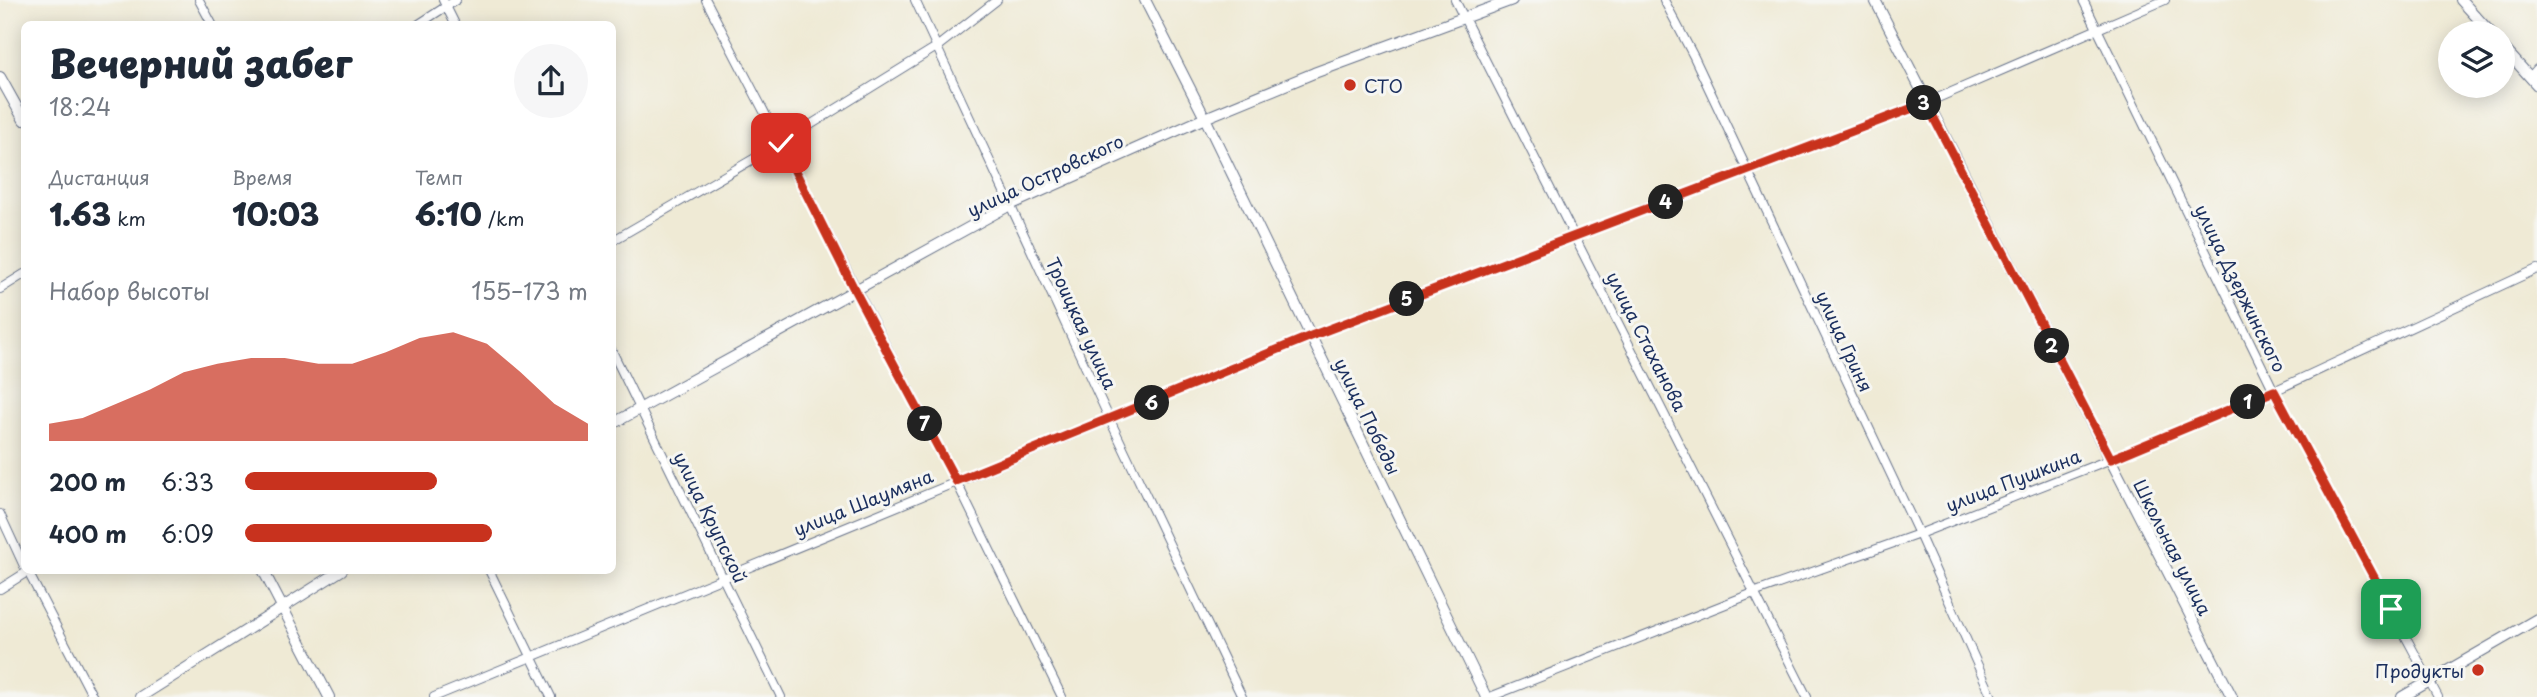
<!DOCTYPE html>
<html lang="ru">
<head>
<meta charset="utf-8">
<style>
	:root { --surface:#fff; --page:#f6f6f7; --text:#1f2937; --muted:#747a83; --accent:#c8321e }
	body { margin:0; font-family:"Playpen Sans",sans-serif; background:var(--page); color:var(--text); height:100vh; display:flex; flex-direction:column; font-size:26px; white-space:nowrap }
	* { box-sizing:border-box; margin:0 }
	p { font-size:23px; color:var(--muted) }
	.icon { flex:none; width:38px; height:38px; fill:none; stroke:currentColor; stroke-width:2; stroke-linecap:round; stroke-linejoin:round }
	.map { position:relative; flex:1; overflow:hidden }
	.panel { position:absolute; left:21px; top:21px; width:595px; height:553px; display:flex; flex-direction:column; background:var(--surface); border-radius:10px; box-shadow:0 4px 18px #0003 }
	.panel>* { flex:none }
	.buttons { position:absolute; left:2438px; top:21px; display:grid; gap:14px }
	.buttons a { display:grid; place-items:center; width:77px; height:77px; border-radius:50%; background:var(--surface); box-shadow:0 4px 18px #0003; font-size:35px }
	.pin { position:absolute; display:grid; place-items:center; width:60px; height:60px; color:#fff; margin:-30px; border-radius:14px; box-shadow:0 4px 10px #0006 }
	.km { position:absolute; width:35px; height:35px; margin:-18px; border-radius:50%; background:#222; color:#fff; font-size:19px; line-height:35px; text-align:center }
	.round { display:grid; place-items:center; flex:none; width:74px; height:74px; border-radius:37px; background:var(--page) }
	.summary { display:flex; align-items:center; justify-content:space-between; height:119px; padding:0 28px }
	h1 { font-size:38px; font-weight:800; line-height:52px }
	.figures { display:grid; grid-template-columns:repeat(3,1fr); gap:10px; height:119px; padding:7px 28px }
	.figures div { display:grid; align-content:center }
	.figures b { font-size:30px; font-weight:800 }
	.figures small { font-size:19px; font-weight:400 }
	.figures p { font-size:19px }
	.chart { height:196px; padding:14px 28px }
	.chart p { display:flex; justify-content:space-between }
	.chart svg { width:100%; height:126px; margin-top:7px; fill:var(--accent); opacity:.7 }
	ul { padding:0 28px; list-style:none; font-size:23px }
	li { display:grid; grid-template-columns:112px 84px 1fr; align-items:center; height:52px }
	li i { height:18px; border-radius:9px; background:var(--accent) }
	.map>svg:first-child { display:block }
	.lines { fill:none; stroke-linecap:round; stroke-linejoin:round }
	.minor-casing { stroke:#657088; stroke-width:10 }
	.tertiary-casing { stroke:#657088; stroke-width:12 }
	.minor { stroke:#fff; stroke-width:8 }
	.tertiary { stroke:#fff; stroke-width:10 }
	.route-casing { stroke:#fff; stroke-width:14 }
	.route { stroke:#c8321e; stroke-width:9 }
	.poi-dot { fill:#c8321e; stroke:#f6f6f2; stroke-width:2.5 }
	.labels { text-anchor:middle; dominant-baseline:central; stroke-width:6; stroke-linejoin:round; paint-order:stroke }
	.poi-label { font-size:18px; fill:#1b2f5e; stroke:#f6f6f2; text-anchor:start }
	.street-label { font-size:18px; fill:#1b2f5e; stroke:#f6f6f2 }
</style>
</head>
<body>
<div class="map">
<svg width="2537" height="697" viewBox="0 0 2537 697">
	<rect width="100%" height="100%" fill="#f6f6f2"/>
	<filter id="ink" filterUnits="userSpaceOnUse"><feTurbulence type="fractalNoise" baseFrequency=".0143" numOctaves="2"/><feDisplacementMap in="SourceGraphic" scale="14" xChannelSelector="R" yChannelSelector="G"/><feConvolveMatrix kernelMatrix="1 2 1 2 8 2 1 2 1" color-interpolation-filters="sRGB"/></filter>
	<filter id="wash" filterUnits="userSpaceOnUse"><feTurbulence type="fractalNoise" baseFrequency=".00686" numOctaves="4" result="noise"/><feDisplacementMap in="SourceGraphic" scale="28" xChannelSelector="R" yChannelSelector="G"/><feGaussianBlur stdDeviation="1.57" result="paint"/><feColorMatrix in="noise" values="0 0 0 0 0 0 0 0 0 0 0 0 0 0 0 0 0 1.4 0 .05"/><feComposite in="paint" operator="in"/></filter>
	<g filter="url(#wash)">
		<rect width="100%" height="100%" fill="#efead5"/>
	</g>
	<g filter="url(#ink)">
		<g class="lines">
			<defs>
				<path id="minor" d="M 199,0 L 212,24
					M 443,0 L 455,24
					M 706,0 L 956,481 L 1062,697
					M 915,0 L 1110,420 L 1242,697
					M 1455,0 L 1807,697
					M 1664,0 L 1694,57 L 1919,534 L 1992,697
					M 2083,0 L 2274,391 L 2438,697
					M 419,24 L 456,0
					M 2530,77 L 2537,69
					M 612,241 L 781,143 L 938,46 L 997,0
					M 0,289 L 24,274
					M 612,351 L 781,697
					M 0,514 L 24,566
					M 27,570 L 93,697
					M 489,570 L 551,697
					M 0,589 L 30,570
					M 434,697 L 1311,336 L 1926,103 L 2165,0
					M 1490,697 L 1756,592 L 1919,534 L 2111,459 L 2274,391 L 2537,269"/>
				<path id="tertiary" d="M 1145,0 L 1205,118 L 1486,697
					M 1875,0 L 2232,697
					M 2461,0 L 2491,33
					M 2502,46 L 2537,85
					M 0,77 L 24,120
					M 612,424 L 1010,205 L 1205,118 L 1314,73 L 1512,0
					M 263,570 L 329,697
					M 140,697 L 342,570
					M 2402,697 L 2537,619"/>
			</defs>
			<use href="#minor" class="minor-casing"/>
			<use href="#tertiary" class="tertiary-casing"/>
			<use href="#minor" class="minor"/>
			<use href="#tertiary" class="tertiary"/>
		</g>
	</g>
	<g class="lines" filter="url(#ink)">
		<defs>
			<path id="route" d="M 781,143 L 855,291 L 956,481 L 1311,336 L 1926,103 L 2111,459 L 2274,391 L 2391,609"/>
		</defs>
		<use href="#route" class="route-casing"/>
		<use href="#route" class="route"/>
	</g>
	<g class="poi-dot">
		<circle cx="1350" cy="85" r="7"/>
		<circle cx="2478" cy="670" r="7"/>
	</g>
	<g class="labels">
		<g class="poi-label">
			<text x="1364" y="85">СТО</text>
			<text x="2464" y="670" text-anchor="end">Продукты</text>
		</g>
		<g class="street-label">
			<text transform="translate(1045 175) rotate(-25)">улица Островского</text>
			<text transform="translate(2241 288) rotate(64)">улица Дзержинского</text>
			<text transform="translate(1082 323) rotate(65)">Троицкая улица</text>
			<text transform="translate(1647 341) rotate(63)">улица Стаханова</text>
			<text transform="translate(1845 341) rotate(65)">улица Гриня</text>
			<text transform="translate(1368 416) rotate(64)">улица Победы</text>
			<text transform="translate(2013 480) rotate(-21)">улица Пушкина</text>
			<text transform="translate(863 502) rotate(-22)">улица Шаумяна</text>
			<text transform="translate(711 517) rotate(64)">улица Крупской</text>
			<text transform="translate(2173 547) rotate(63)">Школьная улица</text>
		</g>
	</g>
</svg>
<div class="buttons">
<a><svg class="icon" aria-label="layers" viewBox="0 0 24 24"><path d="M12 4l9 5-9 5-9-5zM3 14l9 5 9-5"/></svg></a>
</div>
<div class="pin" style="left:2391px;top:609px;background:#1e9e55"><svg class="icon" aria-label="arrive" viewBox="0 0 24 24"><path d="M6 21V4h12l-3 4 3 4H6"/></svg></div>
<div class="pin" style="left:781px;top:143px;background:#d93025"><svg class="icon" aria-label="check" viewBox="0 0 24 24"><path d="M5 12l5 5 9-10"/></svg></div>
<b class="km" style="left:2248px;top:402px">1</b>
<b class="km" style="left:2052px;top:346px">2</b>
<b class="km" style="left:1924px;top:103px">3</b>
<b class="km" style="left:1666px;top:202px">4</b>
<b class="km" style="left:1407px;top:299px">5</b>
<b class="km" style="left:1152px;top:403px">6</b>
<b class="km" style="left:925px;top:424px">7</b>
<section class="panel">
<div class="summary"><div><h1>Вечерний забег</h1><p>18:24</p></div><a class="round"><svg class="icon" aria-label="share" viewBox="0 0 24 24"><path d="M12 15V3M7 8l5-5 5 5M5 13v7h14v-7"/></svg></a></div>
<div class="figures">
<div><p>Дистанция</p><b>1.63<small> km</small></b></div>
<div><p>Время</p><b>10:03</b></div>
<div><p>Темп</p><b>6:10<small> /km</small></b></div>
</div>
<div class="chart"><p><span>Набор высоты</span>155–173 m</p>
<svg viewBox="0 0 160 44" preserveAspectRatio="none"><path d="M0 44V38L10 36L20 31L30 26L40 20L50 17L60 15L70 15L80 17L90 17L100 13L110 8L120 6L130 10L140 20L150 31L160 38V44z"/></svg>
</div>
<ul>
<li><b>200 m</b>6:33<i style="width:56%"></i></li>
<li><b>400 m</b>6:09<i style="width:72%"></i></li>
</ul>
</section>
</div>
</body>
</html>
